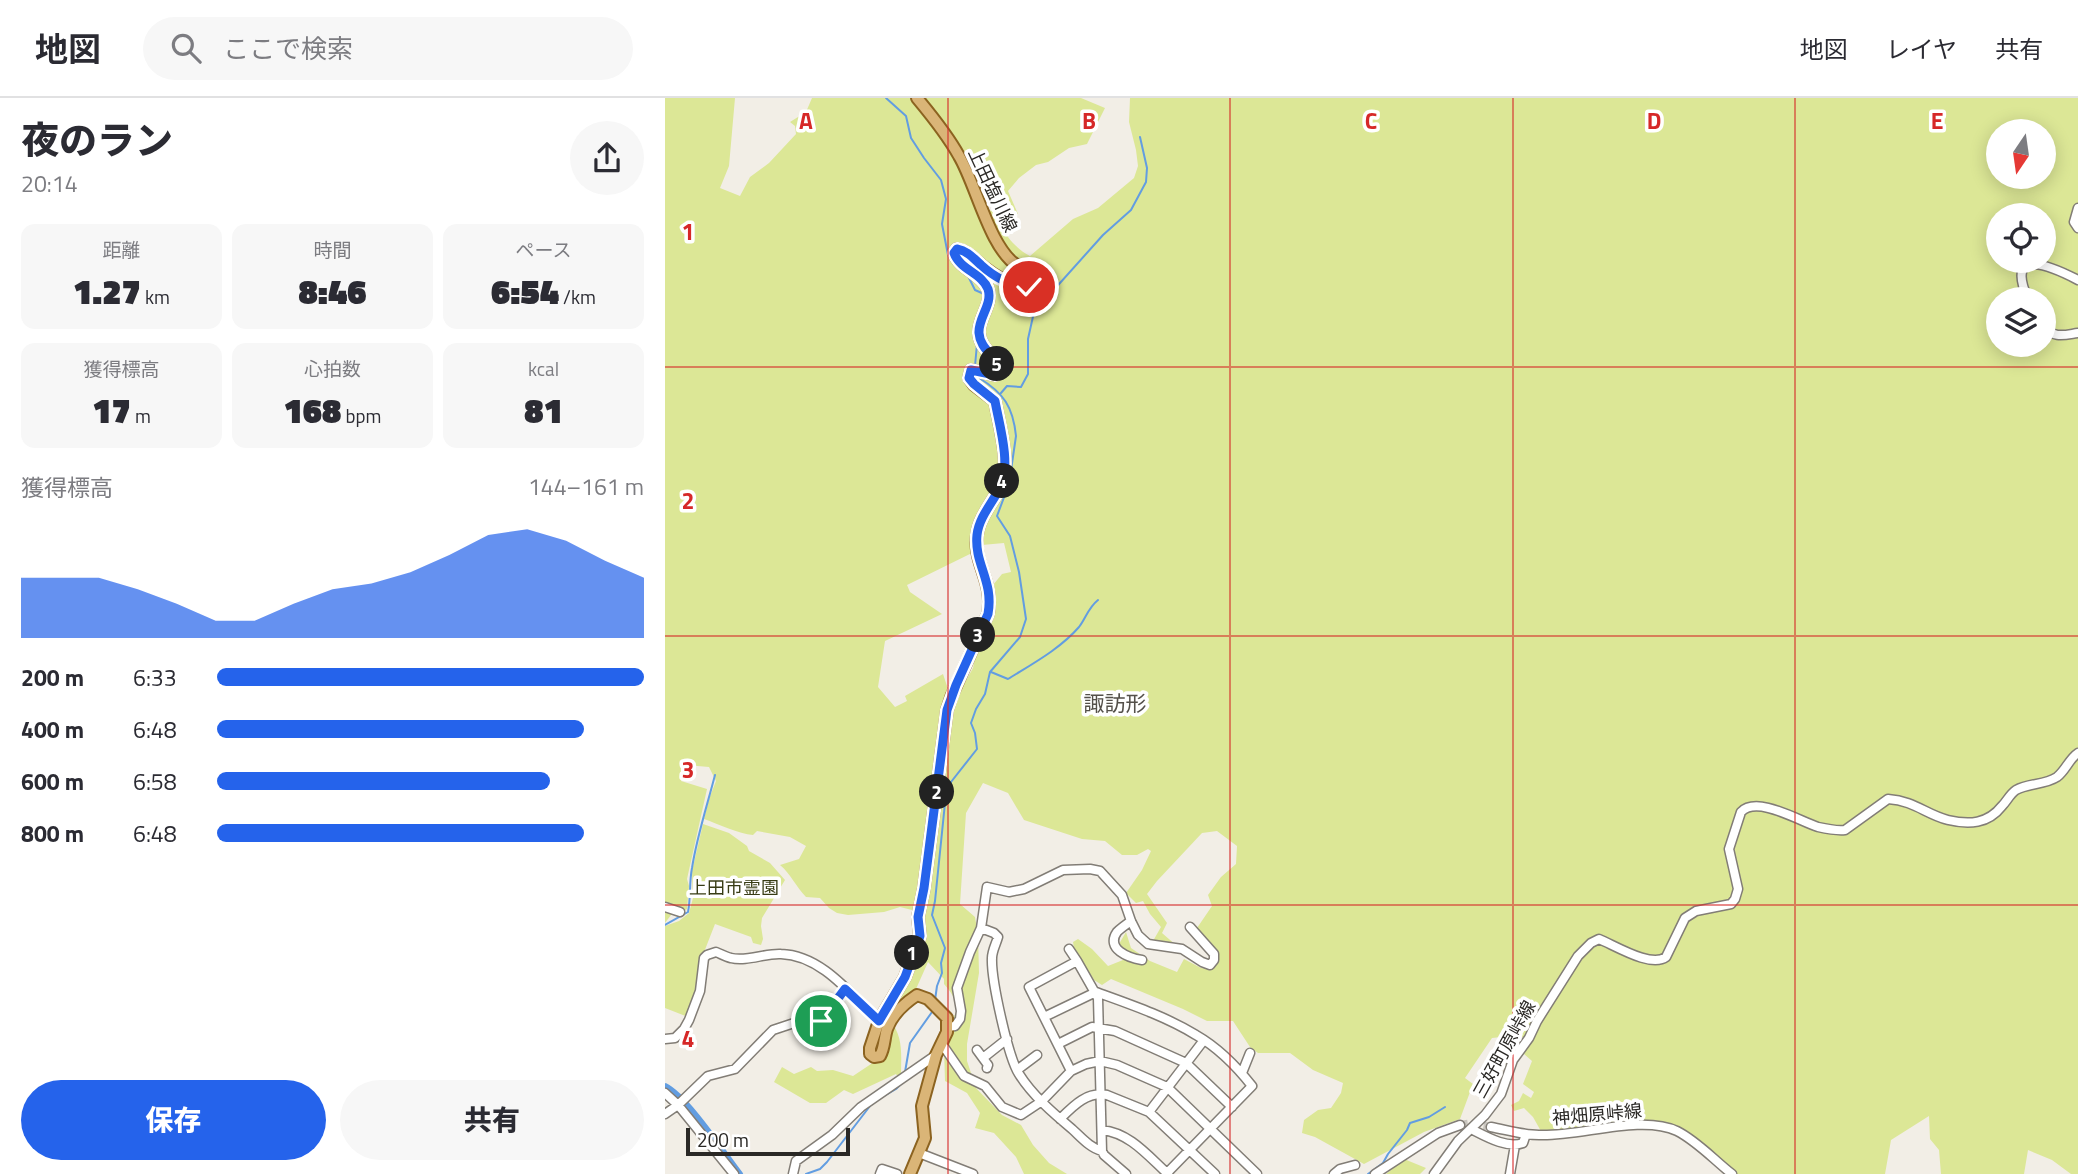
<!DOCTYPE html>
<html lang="ja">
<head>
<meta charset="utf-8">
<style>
	:root { --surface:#fff; --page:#f7f7f7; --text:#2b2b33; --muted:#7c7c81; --line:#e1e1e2; --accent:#2563eb }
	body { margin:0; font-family:"Titillium Web","Noto Sans JP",sans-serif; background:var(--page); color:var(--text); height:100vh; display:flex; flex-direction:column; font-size:26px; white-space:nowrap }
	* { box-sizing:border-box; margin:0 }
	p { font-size:23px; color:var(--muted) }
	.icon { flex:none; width:38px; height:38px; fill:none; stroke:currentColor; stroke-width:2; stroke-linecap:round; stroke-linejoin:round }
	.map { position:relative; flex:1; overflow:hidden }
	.sheet { display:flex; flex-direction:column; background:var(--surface); width:665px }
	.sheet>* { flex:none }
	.needle { width:46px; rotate:193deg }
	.fabs { position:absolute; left:1321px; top:21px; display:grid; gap:14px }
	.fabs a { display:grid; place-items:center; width:70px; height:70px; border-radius:50%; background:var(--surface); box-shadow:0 4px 18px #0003; font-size:35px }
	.scale { position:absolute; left:21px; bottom:18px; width:164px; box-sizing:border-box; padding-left:7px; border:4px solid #2a2825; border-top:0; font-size:19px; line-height:24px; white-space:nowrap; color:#2a2825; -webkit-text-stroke:5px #fff; paint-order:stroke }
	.pin { position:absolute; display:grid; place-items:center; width:60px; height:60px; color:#fff; margin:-30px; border:4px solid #fff; border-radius:50%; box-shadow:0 2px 7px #0007 }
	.km { position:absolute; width:35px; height:35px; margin:-18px; border-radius:50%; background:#222; color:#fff; font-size:19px; line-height:35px; text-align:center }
	.round { display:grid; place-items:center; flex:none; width:74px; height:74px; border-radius:37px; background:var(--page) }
	.head { display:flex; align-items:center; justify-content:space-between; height:119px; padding:0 21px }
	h1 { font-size:38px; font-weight:800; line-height:52px }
	.figures { display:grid; grid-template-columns:repeat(3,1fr); gap:10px; height:119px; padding:7px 21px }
	.figures div { display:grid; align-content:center; border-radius:14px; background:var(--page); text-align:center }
	.figures b { font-size:35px; font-weight:800 }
	.figures small { font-size:19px; font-weight:400 }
	.figures p { font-size:19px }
	.chart { height:196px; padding:14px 21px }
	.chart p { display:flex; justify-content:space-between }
	.chart svg { width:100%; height:126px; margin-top:7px; fill:var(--accent); opacity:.7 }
	.cta { display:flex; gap:14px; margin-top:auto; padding:14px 21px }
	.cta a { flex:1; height:80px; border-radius:42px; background:var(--accent); color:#fff; font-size:28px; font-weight:800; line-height:80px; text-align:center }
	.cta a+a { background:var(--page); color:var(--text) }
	ul { padding:0 21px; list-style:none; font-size:23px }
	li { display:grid; grid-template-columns:112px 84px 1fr; align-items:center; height:52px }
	li i { height:18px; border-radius:9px; background:var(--accent) }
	header { display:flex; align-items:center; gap:42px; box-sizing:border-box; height:98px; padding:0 35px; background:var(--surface); border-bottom:2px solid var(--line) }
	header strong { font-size:33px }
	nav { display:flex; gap:38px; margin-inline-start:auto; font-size:24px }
	.search { width:490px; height:63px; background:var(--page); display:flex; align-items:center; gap:18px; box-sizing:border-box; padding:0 24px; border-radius:38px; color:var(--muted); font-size:26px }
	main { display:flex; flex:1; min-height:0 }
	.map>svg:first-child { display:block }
	.green { fill:#dce796; fill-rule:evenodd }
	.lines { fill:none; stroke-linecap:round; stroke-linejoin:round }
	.stream { stroke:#629de1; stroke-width:2 }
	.canal { stroke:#629de1; stroke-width:6 }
	.minor-tunnel { stroke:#cac6bf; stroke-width:8; stroke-dasharray:8 4; stroke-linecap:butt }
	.minor-casing { stroke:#827d76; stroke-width:11 }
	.major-casing { stroke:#8c6320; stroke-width:14 }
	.minor { stroke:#fff; stroke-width:8 }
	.major { stroke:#dab577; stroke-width:10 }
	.route-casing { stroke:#fff; stroke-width:14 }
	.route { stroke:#2563eb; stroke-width:9 }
	.grid { fill:none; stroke:#d62828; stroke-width:2; stroke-opacity:0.55 }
	.labels { text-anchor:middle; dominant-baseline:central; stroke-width:7; stroke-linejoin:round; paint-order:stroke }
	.street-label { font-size:18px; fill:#2a2825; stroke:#fff }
	.park-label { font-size:18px; fill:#383c15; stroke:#fff }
	.quarter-label { font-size:21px; fill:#54504a; stroke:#fff }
	.grid-label { font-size:23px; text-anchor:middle; font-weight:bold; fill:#d62828; stroke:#fff; stroke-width:7; stroke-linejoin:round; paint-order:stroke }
</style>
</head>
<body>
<header>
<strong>地図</strong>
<div class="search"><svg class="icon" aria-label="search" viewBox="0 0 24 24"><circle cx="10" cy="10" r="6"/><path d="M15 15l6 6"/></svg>ここで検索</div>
<nav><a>地図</a><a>レイヤ</a><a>共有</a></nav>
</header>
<main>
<section class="sheet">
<div class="head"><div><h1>夜のラン</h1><p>20:14</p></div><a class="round"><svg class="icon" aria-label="share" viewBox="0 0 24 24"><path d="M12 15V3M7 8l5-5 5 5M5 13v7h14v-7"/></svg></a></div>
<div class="figures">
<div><p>距離</p><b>1.27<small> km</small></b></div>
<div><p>時間</p><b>8:46</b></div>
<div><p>ペース</p><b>6:54<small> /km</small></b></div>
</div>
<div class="figures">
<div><p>獲得標高</p><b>17<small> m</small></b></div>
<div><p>心拍数</p><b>168<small> bpm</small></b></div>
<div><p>kcal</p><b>81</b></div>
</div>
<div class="chart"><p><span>獲得標高</span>144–161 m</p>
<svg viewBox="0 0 160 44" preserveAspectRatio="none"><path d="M0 44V23L10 23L20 23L30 27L40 32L50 38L60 38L70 32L80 27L90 25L100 21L110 15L120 8L130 6L140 10L150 17L160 23V44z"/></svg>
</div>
<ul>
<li><b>200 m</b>6:33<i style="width:100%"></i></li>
<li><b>400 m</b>6:48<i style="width:86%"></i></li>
<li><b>600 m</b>6:58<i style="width:78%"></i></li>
<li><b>800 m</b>6:48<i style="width:86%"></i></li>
</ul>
<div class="cta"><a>保存</a><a>共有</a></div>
</section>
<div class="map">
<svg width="1413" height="1076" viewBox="0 0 1413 1076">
	<rect width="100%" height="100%" fill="#f2eee6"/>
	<path class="green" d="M 0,0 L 70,0 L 64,68 L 55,90 L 75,98 L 85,79 L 104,65 L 131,36 L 130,28 L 125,24 L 141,14 L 147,0 L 245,0 L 258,14 L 290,58 L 332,149 L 381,178 L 378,183 L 352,186 L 320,166 L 311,154 L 290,145 L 284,152 L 284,156 L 321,192 L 310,229 L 332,271 L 302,274 L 329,308 L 336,374 L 309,454 L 242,487 L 245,494 L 277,516 L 220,543 L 213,589 L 230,609 L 242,603 L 240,598 L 278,576 L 283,591 L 279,606 L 251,813 L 235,809 L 219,814 L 183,817 L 172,815 L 164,810 L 155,800 L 141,799 C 131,789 126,776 115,767 L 134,761 L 141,748 L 125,739 L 92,733 L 88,737 C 74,736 53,726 39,721 L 44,701 L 51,683 L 44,669 L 21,667 L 16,683 L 42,691 L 22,781 L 24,788 L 22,811 L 13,817 L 6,817 L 0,825 Z
		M 257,0 L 416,0 L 440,10 L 422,46 L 404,50 L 383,64 L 371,67 L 354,80 L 343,93 L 353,116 L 339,110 L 313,91 Z
		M 465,0 L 1413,0 L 1413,1076 L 1406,1076 L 1387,1062 L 1363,1052 L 1359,1076 L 1276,1076 L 1274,1052 L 1265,1041 L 1264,1018 L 1226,1042 L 1220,1076 L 1072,1076 L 999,1027 L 877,1035 L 868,1019 L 859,1010 L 849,1013 L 846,1007 L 854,1003 L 858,995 L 866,1000 L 869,994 L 858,986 L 867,963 L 858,955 L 863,946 L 846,925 L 836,939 L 827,940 L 800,980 L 808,986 L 795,1021 L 759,1034 L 699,1066 L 650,1039 L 637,1035 L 639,1022 L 653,1012 L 666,1010 L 676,995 L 678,985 L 648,972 L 625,955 L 593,955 L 585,949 L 568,923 L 542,923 L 518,911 L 446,881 L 437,887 L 429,882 L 409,850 L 408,844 L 413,841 L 427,851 L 443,868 L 458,862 L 454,846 L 461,834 L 466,850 L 485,863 L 512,874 L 519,861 L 536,870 L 547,871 L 552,865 L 553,854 L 532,830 L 547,808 L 543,797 L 556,779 L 571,766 L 572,748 L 552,733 L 537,735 L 492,783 L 482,796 L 502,825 L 497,835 L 512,848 L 488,843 L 496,829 L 485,816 L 478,803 L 471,805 L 461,795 L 477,772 L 486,753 L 483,751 L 472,757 L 457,757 L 440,743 L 417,741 L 359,722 L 343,695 L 318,685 L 301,715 L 295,806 L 310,819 L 313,836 L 314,875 L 302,946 L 302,963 L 311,990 L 337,1017 L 356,1027 L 368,1047 L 384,1065 L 402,1076 L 359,1076 L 351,1059 L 329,1035 L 310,1030 L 315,1015 L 302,995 L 280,983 L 279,950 L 287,921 L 293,912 C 291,901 286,894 279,886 L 279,881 L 263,864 L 251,891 L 224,922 C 239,937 236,958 236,977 L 233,979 L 231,976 L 188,996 L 179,992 L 161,1005 L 145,1005 L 109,984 L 117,969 L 129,976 L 146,969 L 152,973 L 168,972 L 188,978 L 209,964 C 204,933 235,905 242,876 C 262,794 271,710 283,627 L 290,597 L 294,595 L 308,570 L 312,550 L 329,514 L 331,502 L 328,487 L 337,476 L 346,474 L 339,445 L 317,447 L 318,437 L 324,417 L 335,398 L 335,311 L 309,281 L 309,276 C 319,278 332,285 340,276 C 339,268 334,263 329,256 C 311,235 321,221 329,197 L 296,164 L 293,152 L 332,180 L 386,188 C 403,166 368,174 359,169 C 340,158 331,133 321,114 L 323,111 C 334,116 336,130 343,139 C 349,147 357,154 365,158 L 408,121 L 433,110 L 469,80 L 473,68 L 471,52 L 464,24 ZM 1334,33 L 1379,33 L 1379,79 L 1334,79 ZM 1334,117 L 1379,117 L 1379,163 L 1334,163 ZM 1334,201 L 1379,201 L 1379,247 L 1334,247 Z
		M 38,726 L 64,735 L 82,748 L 84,753 L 105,765 L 120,782 L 97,820 L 96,828 L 98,841 L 96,847 L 88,845 L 86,839 L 50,826 L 34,867 L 33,890 L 23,919 L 0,910 L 0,828 L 14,823 L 24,815 L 28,800 L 27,773 Z
		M 739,1061 L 761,1070 L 755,1076 L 721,1076 Z"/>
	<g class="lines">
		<path class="stream" d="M 221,0 L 241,18 L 246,40 L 259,60 L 276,82 L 281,101 L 277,126 L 283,157 L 289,164
			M 303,178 L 310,192 L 319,196
			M 312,220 L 316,209
			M 310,268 L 312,246
			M 336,295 L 342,288 L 356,289 L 363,276 L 363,241 L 369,214 L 438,137 L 466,112 L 481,84 L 482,70 L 475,39
			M 326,574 L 343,581 C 367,566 395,551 414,529 C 421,520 423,510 433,502
			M 0,827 L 23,814 C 26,799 24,785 27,770 C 32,738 42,708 50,677
			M 270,902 L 272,888 L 277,875 L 276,865 L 280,850 L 267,817 L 270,803 L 280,705 L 286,684 L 312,651 L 310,635 L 306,625 L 311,611 L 320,596 L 325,574 L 355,539 L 361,521 L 354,474 L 345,438 L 332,418 L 344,386 L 351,338 C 348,309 339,295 314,280
			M 240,974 L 245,945 L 267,914
			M 212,1002 L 231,991 L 236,986
			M 141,1076 L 155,1071 L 162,1064 L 205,1008
			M 703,1076 L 718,1065 L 723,1056 L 742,1032 L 745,1025 L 764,1019 L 780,1009"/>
		<path class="canal" d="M 0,988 C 22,999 58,1054 75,1076"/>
		<path class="minor-tunnel" d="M 795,1027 L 806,1025 L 826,1029"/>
		<defs>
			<path id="minor" d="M 1413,110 L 1409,124 L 1413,130
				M 1363,201 C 1339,147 1388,169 1413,182
				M 1379,228 C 1389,241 1399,237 1413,235
				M 0,809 L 15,814
				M 466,823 C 462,826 456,830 452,834 C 440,851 464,860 477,862
				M 316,830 L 329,835 L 333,839 C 331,846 327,853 327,860 C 326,881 343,959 354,976 C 367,997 388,1015 407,1031 C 416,1039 425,1050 437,1053 L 439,1057 L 461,1076
				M 404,851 L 412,863
				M 379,919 L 431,894 C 464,906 500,918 531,937 C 552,949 572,969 587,988 L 502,1075
				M 283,929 L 290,928 L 295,921 L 296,913 L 292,890 L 305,854 L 316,830 L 322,789 L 344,794 L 359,791 L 398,772 L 425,771 L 435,773 L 457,797 L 466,823 L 473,837 L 483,846 L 517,851 L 537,864 L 545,867 L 549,862 L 549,856 L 525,829
				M 0,941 L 10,940 L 19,931 L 24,922 L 35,893 L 39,860 L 42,857 L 51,854 C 56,856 61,859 66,860 C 82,864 100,855 116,856 C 157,857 187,898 214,923
				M 277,946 L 299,978 L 320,988 L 337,1009 L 356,1017 L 377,1003 L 406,973 L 421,966 L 435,963 L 452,967 L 502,989 L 592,1076
				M 393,946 L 427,929 L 450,933 L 521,965 L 567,1009
				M 312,952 L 323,967 L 322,970
				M 318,960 L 342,941
				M 352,972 L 372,957
				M 406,973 L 364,889 L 412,863 L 433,900 L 437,1053
				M 577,975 L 585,955
				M 0,995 L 13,1007 L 69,1076
				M 484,1014 L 539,942
				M 0,1016 L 13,1007 L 43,978 L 70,971 L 108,932 L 138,922 L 156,923 L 180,891
				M 395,1021 C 408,1008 422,993 442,997 L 484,1014 L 550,1076
				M 826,1029 C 842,1032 858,1037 874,1037 C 914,1039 976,1016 1012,1033 C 1032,1043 1049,1062 1067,1076
				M 806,1031 C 820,1038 842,1051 858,1045 L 861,1036
				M 437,1032 C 465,1035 483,1058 503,1076
				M 254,1055 L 308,1076
				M 128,1076 L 131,1063 L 167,1037 L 196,1009 L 271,957
				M 215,1076 L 217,1071 L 232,1076
				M 669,1076 L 675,1071 L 690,1067
				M 710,1076 L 773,1035 L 795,1027
				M 769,1076 L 793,1043 L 820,1017 L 836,996 L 848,962 L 864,940 L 872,923 L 913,858 L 926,845 L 934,841 C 951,848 986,870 1001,859 L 1020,820 L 1031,813 L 1066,806 L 1070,801 L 1073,791 L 1064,751 L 1076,714 C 1092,697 1134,723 1153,729 C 1162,731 1171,733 1180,732 L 1223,701 C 1250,703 1260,716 1283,722 C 1304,727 1323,726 1337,708 C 1342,703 1345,696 1351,692 C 1364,685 1380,687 1392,679 C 1401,672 1404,661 1413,655
				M 845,1076 L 850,1047"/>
			<path id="major" d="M 245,1076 L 260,1040 L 257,1008 L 271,957 L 282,934 L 282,920 L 263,901 L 252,897 C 240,905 227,917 222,931 C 219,940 220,949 215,958 L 209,959 L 205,956 L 205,950 L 214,923 L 240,879 L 255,838 L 253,819 L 259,790 L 282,612 L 287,597 L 323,516 C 329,483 308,466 312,437 C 314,419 328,404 336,388 C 346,365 334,327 330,303 L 309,287 L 304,280 L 306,272 L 330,277 L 334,273 C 333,259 315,252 314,235 C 313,220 328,206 323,191 C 317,175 295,172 289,155 L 292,151 C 305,154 310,163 320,170 C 337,183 364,198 384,183 L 384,179 L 380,174 C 371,174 361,173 353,168 C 325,152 311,86 294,58 C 283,38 267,18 252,0"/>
		</defs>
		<use href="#minor" class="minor-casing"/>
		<use href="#major" class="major-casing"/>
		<use href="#minor" class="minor"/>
		<use href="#major" class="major"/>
	</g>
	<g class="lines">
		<defs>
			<path id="route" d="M 156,923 L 180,891 L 214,923 L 240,879 L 255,838 L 253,819 L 259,790 L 282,612 L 291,587 L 323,516 C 329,483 309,466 312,437 C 314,419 328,404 336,388 C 346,365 334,326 330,303 L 309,286 L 304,280 L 306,272 L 330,277 L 334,273 C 333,259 315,252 314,235 C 313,220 328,206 323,191 C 317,175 295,172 289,155 L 292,151 C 303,153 308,160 316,167 C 329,179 347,189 364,189"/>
		</defs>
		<use href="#route" class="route-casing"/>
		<use href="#route" class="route"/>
	</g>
	<path class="grid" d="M 283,0 L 283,1076M 565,0 L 565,1076M 848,0 L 848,1076M 1130,0 L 1130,1076M 0,269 L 1413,269M 0,538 L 1413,538M 0,807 L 1413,807"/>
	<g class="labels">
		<g class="street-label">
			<text transform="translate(328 92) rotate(65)">上田塩川線</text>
			<text transform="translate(839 951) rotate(-61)">三好町原峠線</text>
			<text transform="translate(932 1016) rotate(-5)">神畑原峠線</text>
		</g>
		<g class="park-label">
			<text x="69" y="789">上田市霊園</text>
		</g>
		<g class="quarter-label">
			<text x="450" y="605">諏訪形</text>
		</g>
	</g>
	<g class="grid-label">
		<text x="141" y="31">A</text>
		<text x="424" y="31">B</text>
		<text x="706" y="31">C</text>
		<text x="989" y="31">D</text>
		<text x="1272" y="31">E</text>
		<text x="23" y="142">1</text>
		<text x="23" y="411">2</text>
		<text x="23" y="680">3</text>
		<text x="23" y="949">4</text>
	</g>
</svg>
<div class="fabs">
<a><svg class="needle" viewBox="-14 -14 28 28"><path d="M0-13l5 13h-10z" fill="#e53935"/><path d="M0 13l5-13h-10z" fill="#7c7c81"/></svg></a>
<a><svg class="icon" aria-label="locate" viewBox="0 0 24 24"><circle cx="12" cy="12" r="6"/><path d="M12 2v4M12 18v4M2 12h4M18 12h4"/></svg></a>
<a><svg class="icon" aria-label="layers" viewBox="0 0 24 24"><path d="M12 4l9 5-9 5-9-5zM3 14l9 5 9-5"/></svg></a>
</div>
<div class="scale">200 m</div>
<div class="pin" style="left:156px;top:923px;background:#1e9e55"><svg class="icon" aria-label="arrive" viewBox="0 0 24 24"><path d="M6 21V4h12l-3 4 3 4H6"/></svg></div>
<div class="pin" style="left:364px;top:189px;background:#d93025"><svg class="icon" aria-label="check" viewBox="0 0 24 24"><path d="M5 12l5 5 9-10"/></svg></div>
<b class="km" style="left:247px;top:855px">1</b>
<b class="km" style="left:272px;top:694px">2</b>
<b class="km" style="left:313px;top:537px">3</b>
<b class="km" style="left:337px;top:383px">4</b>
<b class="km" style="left:332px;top:266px">5</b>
</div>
</main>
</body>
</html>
